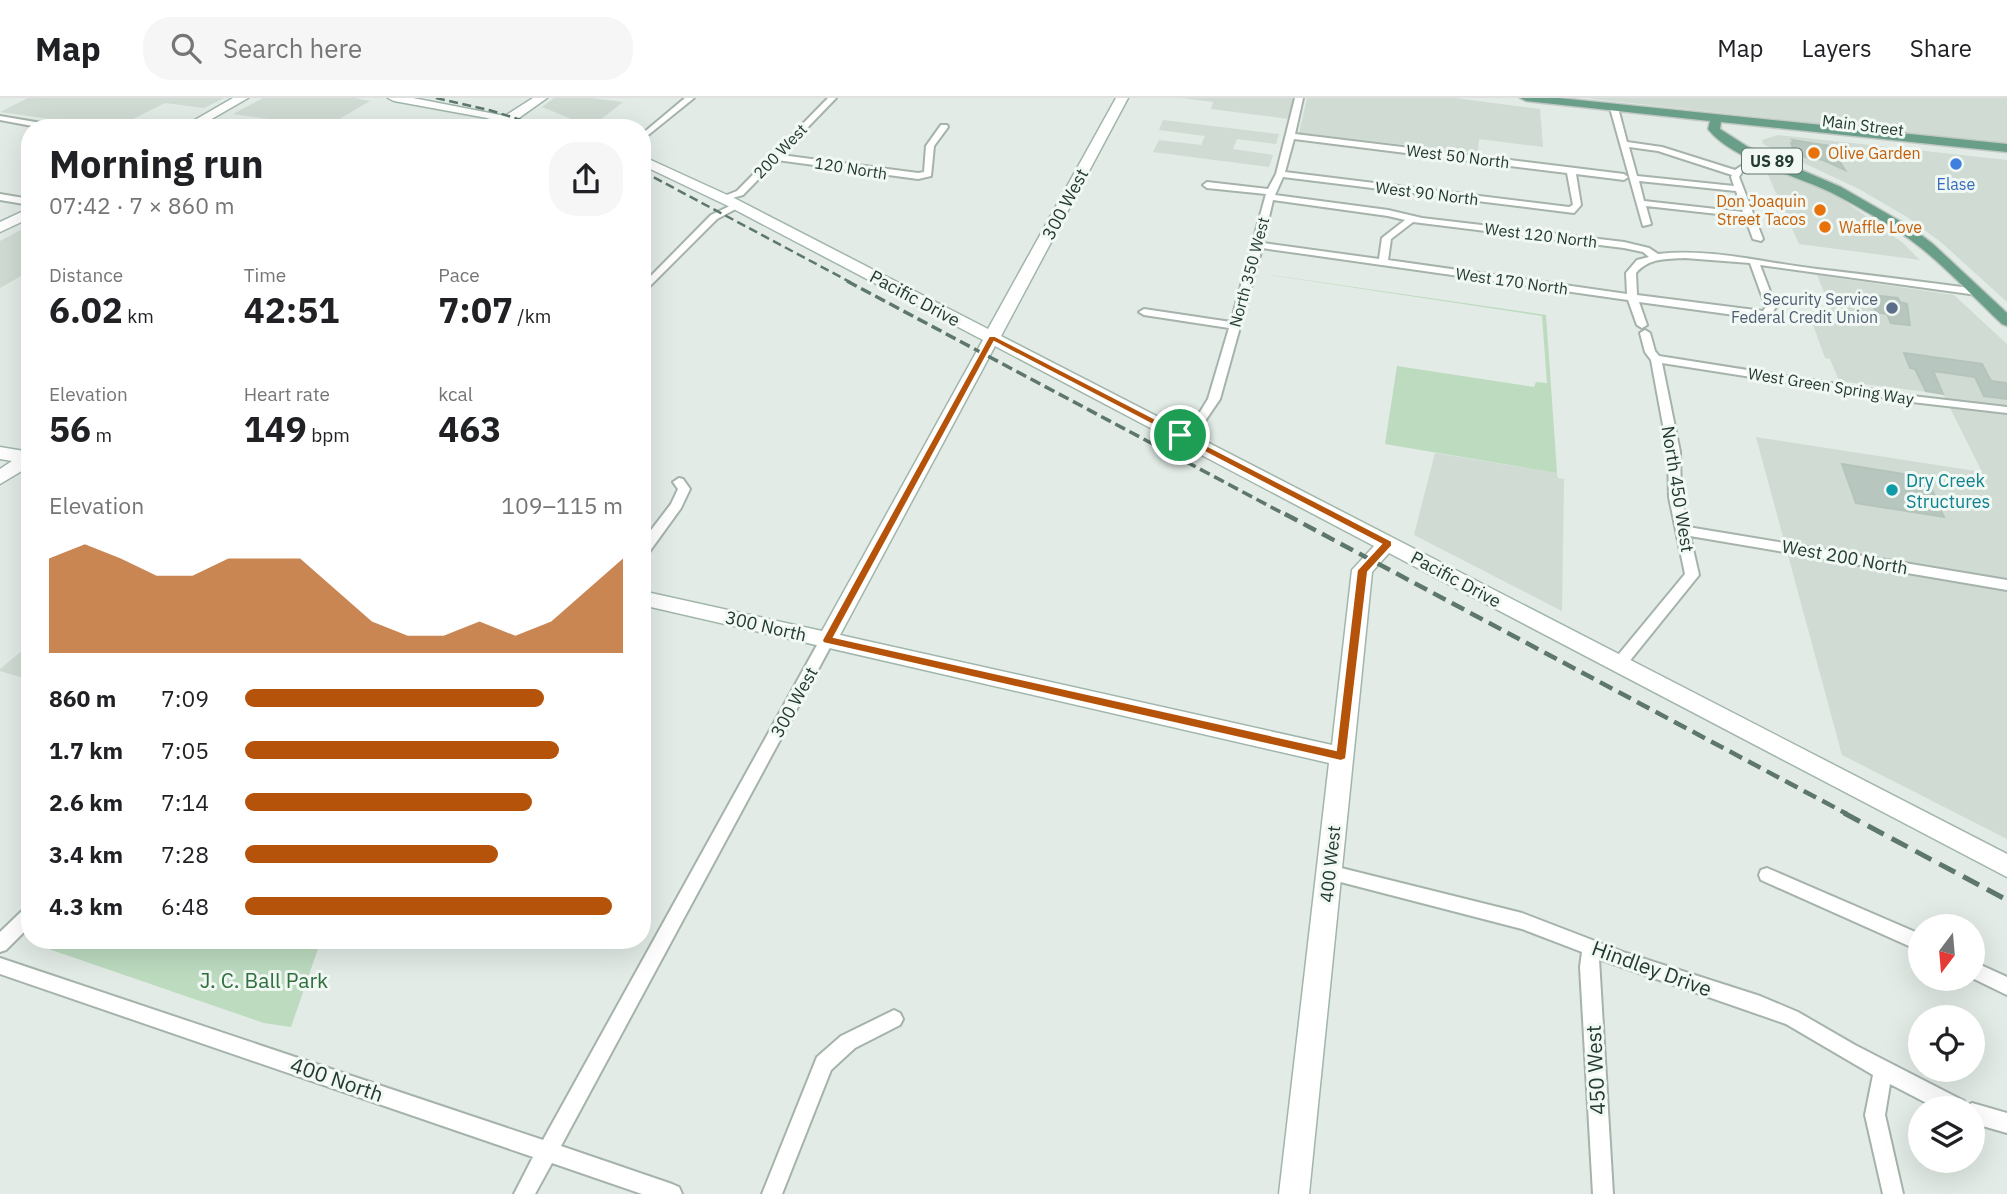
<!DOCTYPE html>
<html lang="en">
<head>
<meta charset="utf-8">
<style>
	:root { --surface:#fff; --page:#f6f6f6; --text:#202124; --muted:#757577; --line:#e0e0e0; --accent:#b45309 }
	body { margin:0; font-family:"IBM Plex Sans",sans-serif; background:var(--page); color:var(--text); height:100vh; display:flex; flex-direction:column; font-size:26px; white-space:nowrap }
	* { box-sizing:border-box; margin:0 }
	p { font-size:23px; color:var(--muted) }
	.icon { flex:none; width:38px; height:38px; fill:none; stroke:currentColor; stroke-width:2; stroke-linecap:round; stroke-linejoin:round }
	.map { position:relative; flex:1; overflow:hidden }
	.sheet { position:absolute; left:21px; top:21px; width:630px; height:830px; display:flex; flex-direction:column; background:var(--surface); border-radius:28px; box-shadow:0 7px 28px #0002 }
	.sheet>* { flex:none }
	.needle { width:46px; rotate:196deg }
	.fabs { position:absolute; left:1908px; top:816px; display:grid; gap:14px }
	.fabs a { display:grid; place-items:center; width:77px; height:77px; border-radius:50%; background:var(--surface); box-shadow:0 7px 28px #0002; font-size:35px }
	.pin { position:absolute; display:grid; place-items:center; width:60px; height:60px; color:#fff; margin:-30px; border:4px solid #fff; border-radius:50%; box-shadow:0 2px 7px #0007 }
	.round { display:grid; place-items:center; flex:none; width:74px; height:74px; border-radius:28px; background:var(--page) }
	.head { display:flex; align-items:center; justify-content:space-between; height:119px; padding:0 28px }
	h1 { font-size:38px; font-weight:800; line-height:52px }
	.figures { display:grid; grid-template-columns:repeat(3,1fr); gap:10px; height:119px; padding:7px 28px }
	.figures div { display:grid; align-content:center }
	.figures b { font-size:35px; font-weight:800 }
	.figures small { font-size:19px; font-weight:400 }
	.figures p { font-size:19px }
	.chart { height:196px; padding:14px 28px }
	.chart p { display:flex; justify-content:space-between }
	.chart svg { width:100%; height:126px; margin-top:7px; fill:var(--accent); opacity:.7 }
	ul { padding:0 28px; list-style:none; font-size:23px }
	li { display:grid; grid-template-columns:112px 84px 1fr; align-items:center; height:52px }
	li i { height:18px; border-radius:9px; background:var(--accent) }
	header { display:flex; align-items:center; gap:42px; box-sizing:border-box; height:98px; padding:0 35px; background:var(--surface); border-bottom:2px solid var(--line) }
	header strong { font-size:33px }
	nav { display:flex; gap:38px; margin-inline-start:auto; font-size:24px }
	.search { width:490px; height:63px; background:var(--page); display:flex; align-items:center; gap:18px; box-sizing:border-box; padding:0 24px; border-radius:28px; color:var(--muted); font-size:26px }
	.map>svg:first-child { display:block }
	.built { fill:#d0dbd4 }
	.green { fill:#bcdbbf }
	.building { fill:#b7c6be; stroke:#b4c4bb; stroke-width:2 }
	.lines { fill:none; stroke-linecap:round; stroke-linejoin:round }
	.street-casing { stroke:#a5b3ab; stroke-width:4 }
	.secondary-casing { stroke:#a1b6ab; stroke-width:3 }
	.primary-casing { stroke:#c1c8c5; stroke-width:3 }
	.street { fill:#fff; fill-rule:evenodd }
	.secondary { fill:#fff; fill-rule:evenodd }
	.primary { fill:#699e88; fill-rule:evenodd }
	.rail-far3 { stroke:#5d776c; stroke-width:2.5; stroke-dasharray:9 4.5; stroke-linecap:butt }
	.rail-far2 { stroke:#5d776c; stroke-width:3.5; stroke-dasharray:11 5; stroke-linecap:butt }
	.rail-far1 { stroke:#5d776c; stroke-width:4.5; stroke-dasharray:14 7; stroke-linecap:butt }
	.rail { stroke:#5d776c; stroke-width:5; stroke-dasharray:18 9; stroke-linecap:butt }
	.route { fill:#b45309; stroke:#fff; stroke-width:2; fill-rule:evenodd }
	.food-dot { fill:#e8710a; stroke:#f2f8f4; stroke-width:2.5 }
	.shop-dot { fill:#3f7fe0; stroke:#f2f8f4; stroke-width:2.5 }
	.service-dot { fill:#5c6f8a; stroke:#f2f8f4; stroke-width:2.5 }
	.culture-dot { fill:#0f9aa8; stroke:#f2f8f4; stroke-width:2.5 }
	.labels { text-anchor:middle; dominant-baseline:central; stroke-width:6; stroke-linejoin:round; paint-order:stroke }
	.far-street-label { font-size:16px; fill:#233b31; stroke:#f2f8f4 }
	.far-food-label { font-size:16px; fill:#c56008; stroke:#f2f8f4; text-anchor:start }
	.shield { fill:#f2f8f4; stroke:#61746c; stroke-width:2 }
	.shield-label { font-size:16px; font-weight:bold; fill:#233b31 }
	.far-shop-label { font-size:16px; fill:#366cbe; stroke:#f2f8f4 }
	.far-service-label { font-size:16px; fill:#4e5e75; stroke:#f2f8f4; text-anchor:end }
	.street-label { font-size:18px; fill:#233b31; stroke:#f2f8f4 }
	.culture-label { font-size:18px; fill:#0d838f; stroke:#f2f8f4; text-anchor:start }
	.near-street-label { font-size:21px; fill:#233b31; stroke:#f2f8f4 }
	.near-park-label { font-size:21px; fill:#2f703e; stroke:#f2f8f4 }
</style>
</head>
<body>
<header>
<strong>Map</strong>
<div class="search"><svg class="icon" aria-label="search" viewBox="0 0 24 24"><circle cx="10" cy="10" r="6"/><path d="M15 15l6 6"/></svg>Search here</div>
<nav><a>Map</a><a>Layers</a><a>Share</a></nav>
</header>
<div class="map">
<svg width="2007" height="1096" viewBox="0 0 2007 1096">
	<rect width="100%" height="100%" fill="#e2ebe5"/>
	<path class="built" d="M 28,0 L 224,0 L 204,10 L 165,5 L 115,30 L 0,14 Z
		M 263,0 L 355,0 L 370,3 L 324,30 L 253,30 L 268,21 L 233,16 Z
		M 554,0 L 591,0 L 623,4 L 591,29 L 542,9 Z
		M 1182,0 L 1294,0 L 1289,21 L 1211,11 L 1213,4 Z
		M 1307,0 L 1455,0 L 1540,11 L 1543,49 L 1479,41 L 1478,55 L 1299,35 Z
		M 1589,0 L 2007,0 L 2007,46 L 1593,1 Z
		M 1163,22 L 1279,36 L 1276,46 L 1237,41 L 1233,51 L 1273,57 L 1269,69 L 1153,54 L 1159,42 L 1201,47 L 1205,38 L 1159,32 Z
		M 1778,37 L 2007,62 L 2007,204 L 1942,145 L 1907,119 L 1859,91 L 1763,46 L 1762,42 Z
		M 1763,66 L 1814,87 L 1846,104 L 1903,145 L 1920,162 L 1799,146 Z
		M 30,127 L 30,173 L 0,190 L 0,143 Z
		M 1817,177 L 1954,197 L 2007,246 L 2007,741 L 1842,657 L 1756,339 L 1982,374 L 1943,296 L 1839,283 L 1830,261 L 1825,260 L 1812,224 L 1837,226 Z
		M 1435,355 L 1557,375 L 1558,380 L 1564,381 L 1562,513 L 1414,437 Z
		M 30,546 L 30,582 L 0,573 L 0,571 Z"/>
	<path class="green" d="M 1264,176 L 1546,217 L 1557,375 L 1385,346 L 1397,268 L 1534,289 L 1536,284 L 1547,285 L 1542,218 Z
		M 36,842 L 321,842 L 291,929 L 264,925 L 37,847 Z"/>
	<path class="building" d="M 1792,42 L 1830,48 L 1845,72 L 1823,62 L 1796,57 L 1791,45 L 1794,45 Z
		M 1871,197 L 1898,200 L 1900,204 L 1907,206 L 1910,227 L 1891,225 L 1887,216 L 1877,214 L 1867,200 L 1873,200 Z
		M 1904,255 L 1982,266 L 1991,283 L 2007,285 L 2007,301 L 1984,298 L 1975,279 L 1933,273 L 1943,296 L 1926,293 L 1915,271 L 1910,270 Z
		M 1842,366 L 1927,380 L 1944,419 L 1856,405 Z"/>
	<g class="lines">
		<defs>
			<path id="street" d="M 685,0 L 694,0 L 642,42 L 642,36 Z
				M 828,0 L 836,0 L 781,57 L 918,75 L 924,74 L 926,48 L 941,27 L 947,27 L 948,29 L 934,48 L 931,78 L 918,81 L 777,62 L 743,97 L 722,103 L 722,99 L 737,93 Z
				M 1295,0 L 1303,0 L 1295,36 L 1624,76 L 1628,79 L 1624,82 L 1576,76 L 1581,107 L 1574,115 L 1283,79 L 1275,97 L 1388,112 L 1422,120 L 1624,144 L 1649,150 L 1658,156 C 1712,150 1765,165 1817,171 C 1870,177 1924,184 1977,191 L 1982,194 L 1977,197 L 1760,167 L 1776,209 L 1770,218 L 1742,218 L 1639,204 L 1647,227 L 1642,230 L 1637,227 L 1628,202 L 1262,150 L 1220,301 L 1205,323 L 1183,340 L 1175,340 L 1175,334 L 1197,319 L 1208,301 L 1229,230 L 1144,217 L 1139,214 L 1144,211 L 1231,224 L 1266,96 L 1207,90 L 1203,87 L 1207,84 L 1268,91 L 1276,76 ZM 1294,41 L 1567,75 L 1573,107 L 1569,109 L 1285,74 ZM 1273,102 L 1388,118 L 1405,122 L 1382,140 L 1379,161 L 1263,145 ZM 1413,124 L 1624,150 L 1643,154 L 1649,159 L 1637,162 L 1626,175 L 1627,196 L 1388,162 L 1391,141 ZM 1685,160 L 1750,165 L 1766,209 L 1763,213 L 1637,197 L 1636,175 C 1649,160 1665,161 1685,160 Z
				M 1614,8 L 1618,10 L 1627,44 L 1662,49 L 1735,72 L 1759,57 L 1765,57 L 1765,61 L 1742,74 L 1739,79 L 1763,141 L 1761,143 L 1753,141 L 1745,119 L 1646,108 L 1651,126 L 1643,128 L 1610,10 ZM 1629,49 L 1658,53 L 1732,77 L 1731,79 L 1734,88 L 1637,78 ZM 1639,83 L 1736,93 L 1743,114 L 1644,103 Z
				M 0,18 L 59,28 L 63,30 L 43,30 L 0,22 Z
				M 0,96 L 30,101 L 30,107 L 0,102 Z
				M 734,106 L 741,108 L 717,121 L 642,196 L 642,187 L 711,117 Z
				M 1645,232 L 1650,235 L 1655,253 L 1659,258 L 1912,298 L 2007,309 L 2007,315 L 1912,304 L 1662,265 L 1680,354 L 1681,399 L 1688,429 L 2007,482 L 2007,492 L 1690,438 L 1699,477 L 1624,570 L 1614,570 L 1612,566 L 1614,562 L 1685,476 L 1669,399 L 1668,354 L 1651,262 L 1645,254 L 1640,235 Z
				M 679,380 L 683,381 L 690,391 L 681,410 L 647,457 L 642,458 L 642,444 L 671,406 L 678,391 L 673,384 Z
				M 827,537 L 834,542 L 561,1048 L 672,1086 L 679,1089 L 682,1096 L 642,1096 L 552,1065 L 535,1096 L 514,1096 L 533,1059 L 0,876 L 0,860 L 543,1042 L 822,538 Z
				M 1329,767 L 1522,815 L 1626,855 L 1760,898 L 1798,914 L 1855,947 L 1964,1003 L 1966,1008 L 1972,1005 L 2007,1015 L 2007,1035 L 1972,1025 L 1972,1010 L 1936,1010 L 1890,986 L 1885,1017 L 1903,1096 L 1883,1096 L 1865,1017 L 1873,977 L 1786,926 L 1599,861 L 1613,1096 L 1593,1096 L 1580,869 L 1582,854 L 1522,831 L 1329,781 L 1323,779 L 1321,774 L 1323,769 Z
				M 1767,770 L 1920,836 L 1920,853 L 1761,782 L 1759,777 L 1761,772 Z
				M 30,808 L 30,828 L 6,852 L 0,854 L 0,834 L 24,811 Z
				M 1972,863 L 2007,879 L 2007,897 L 1972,880 Z
				M 894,912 L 900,915 L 903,921 L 900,927 L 855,950 L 831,972 L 782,1096 L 762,1096 L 817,959 L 841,938 Z"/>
			<path id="secondary" d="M 233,0 L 248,0 L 196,30 L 181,30 Z
				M 388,0 L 413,0 L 505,18 L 533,0 L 547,0 L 516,22 L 536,30 L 498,29 L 498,24 L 487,20 L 394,3 Z
				M 1116,0 L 1128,0 L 1001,238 L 2007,756 L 2007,779 L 1389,455 L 1372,474 L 1309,1096 L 1279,1096 L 1329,665 L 642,507 L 642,493 L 822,533 L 983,242 L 726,107 L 642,67 L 642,58 L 736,101 L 988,231 ZM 995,248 L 1374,448 L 1352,472 L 1332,647 L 840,537 Z
				M 30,110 L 30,120 L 0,134 L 0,124 Z
				M 0,349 L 30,354 L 30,368 L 0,386 L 0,371 L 12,363 L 0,361 Z"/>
			<path id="primary" d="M 1520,0 L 1559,0 L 2007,46 L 2007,54 L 1721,24 L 1720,31 L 1748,49 L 1841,89 L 1912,130 L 1933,146 L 2007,215 L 2007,228 L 2002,226 C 1970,196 1938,160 1902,136 C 1880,121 1855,107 1832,95 C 1796,77 1732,62 1708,31 L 1710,23 L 1526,3 Z"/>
		</defs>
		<use href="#street" class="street-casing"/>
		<use href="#secondary" class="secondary-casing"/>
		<use href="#primary" class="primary-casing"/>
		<use href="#street" class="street"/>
		<use href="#secondary" class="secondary"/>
		<use href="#primary" class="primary"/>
		<path class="rail-far3" d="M 436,0 L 489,12 L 547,30
			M 642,73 L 850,184"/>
		<path class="rail-far2" d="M 847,183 L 1288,418"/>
		<path class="rail-far1" d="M 1285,416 L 1847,716"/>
		<path class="rail" d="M 1844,715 L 2007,802"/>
	</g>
	<path class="route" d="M 989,238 L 995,238 L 1392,443 L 1392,448 L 1368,474 L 1346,661 L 1341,663 L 823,545 L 822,542 ZM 994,244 L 1381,446 L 1357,472 L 1336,652 L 834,539 Z"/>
	<g class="food-dot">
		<circle cx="1814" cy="55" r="7"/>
		<circle cx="1820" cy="112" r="7"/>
		<circle cx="1825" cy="129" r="7"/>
	</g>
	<circle class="shop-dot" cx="1956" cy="66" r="7"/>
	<circle class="service-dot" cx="1892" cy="210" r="7"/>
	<circle class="culture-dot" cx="1892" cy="392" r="7"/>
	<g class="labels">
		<g class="far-street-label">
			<text transform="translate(1863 27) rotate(7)">Main Street</text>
			<text transform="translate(780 53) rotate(-46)">200 West</text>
			<text transform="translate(1458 58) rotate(7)">West 50 North</text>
			<text transform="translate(851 70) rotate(9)">120 North</text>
			<text transform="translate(1427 95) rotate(7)">West 90 North</text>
			<text transform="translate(1541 137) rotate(7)">West 120 North</text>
			<text transform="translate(1249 174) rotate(-75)">North 350 West</text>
			<text transform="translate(1512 183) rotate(8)">West 170 North</text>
			<text transform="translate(1831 288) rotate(9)">West Green Spring Way</text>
		</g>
		<g class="far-food-label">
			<text x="1828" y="55">Olive Garden</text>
			<text x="1806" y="103" text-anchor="end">Don Joaquin<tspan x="1806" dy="18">Street Tacos</tspan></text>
			<text x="1839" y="129">Waffle Love</text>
		</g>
		<rect class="shield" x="1742" y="50.5" width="60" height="25" rx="5"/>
		<g class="shield-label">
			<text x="1772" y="63">US 89</text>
		</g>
		<g class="far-shop-label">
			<text x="1956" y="86">Elase</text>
		</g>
		<g class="far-service-label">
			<text x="1878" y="201">Security Service<tspan x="1878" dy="18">Federal Credit Union</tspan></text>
		</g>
		<g class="street-label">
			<text transform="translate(1065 106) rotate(-62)">300 West</text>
			<text transform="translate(915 200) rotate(28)">Pacific Drive</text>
			<text transform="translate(1678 391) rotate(81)">North 450 West</text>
			<text transform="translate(1845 459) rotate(10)">West 200 North</text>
			<text transform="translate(1456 481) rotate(28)">Pacific Drive</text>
			<text transform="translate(766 528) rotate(13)">300 North</text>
			<text transform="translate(794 604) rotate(-61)">300 West</text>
			<text transform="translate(1330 766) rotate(-84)">400 West</text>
		</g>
		<g class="culture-label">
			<text x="1906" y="382">Dry Creek<tspan x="1906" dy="21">Structures</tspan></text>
		</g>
		<g class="near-street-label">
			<text transform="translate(1652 870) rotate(20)">Hindley Drive</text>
			<text transform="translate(1595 972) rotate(-93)">450 West</text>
			<text transform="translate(337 981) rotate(19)">400 North</text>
		</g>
		<g class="near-park-label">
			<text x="264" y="882">J. C. Ball Park</text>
		</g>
	</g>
</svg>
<div class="fabs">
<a><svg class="needle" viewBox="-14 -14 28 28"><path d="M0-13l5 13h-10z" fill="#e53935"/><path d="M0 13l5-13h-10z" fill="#757577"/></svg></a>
<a><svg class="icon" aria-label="locate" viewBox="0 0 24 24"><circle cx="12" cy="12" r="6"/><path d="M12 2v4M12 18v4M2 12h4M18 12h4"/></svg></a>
<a><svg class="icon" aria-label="layers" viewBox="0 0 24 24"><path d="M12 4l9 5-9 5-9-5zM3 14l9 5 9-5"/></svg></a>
</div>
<div class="pin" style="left:1180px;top:337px;background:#1e9e55"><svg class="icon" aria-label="arrive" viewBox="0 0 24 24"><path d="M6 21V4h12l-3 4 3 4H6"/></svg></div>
<section class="sheet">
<div class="head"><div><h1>Morning run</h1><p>07:42 · 7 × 860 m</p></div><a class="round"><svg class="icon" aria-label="share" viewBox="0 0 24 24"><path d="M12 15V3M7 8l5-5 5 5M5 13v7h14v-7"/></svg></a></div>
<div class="figures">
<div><p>Distance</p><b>6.02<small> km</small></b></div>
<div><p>Time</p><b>42:51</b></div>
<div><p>Pace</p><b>7:07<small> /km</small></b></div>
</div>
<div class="figures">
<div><p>Elevation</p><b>56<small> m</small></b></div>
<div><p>Heart rate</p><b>149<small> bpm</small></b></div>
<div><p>kcal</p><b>463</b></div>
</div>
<div class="chart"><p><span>Elevation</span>109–115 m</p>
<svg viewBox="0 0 160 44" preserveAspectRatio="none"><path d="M0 44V11L10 6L20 11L30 17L40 17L50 11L60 11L70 11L80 22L90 33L100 38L110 38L120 33L130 38L140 33L150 22L160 11V44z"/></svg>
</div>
<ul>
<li><b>860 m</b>7:09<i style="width:79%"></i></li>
<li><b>1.7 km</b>7:05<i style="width:83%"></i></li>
<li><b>2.6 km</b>7:14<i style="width:76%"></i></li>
<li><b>3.4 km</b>7:28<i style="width:67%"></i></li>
<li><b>4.3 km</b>6:48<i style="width:97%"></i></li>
</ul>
</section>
</div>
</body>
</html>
